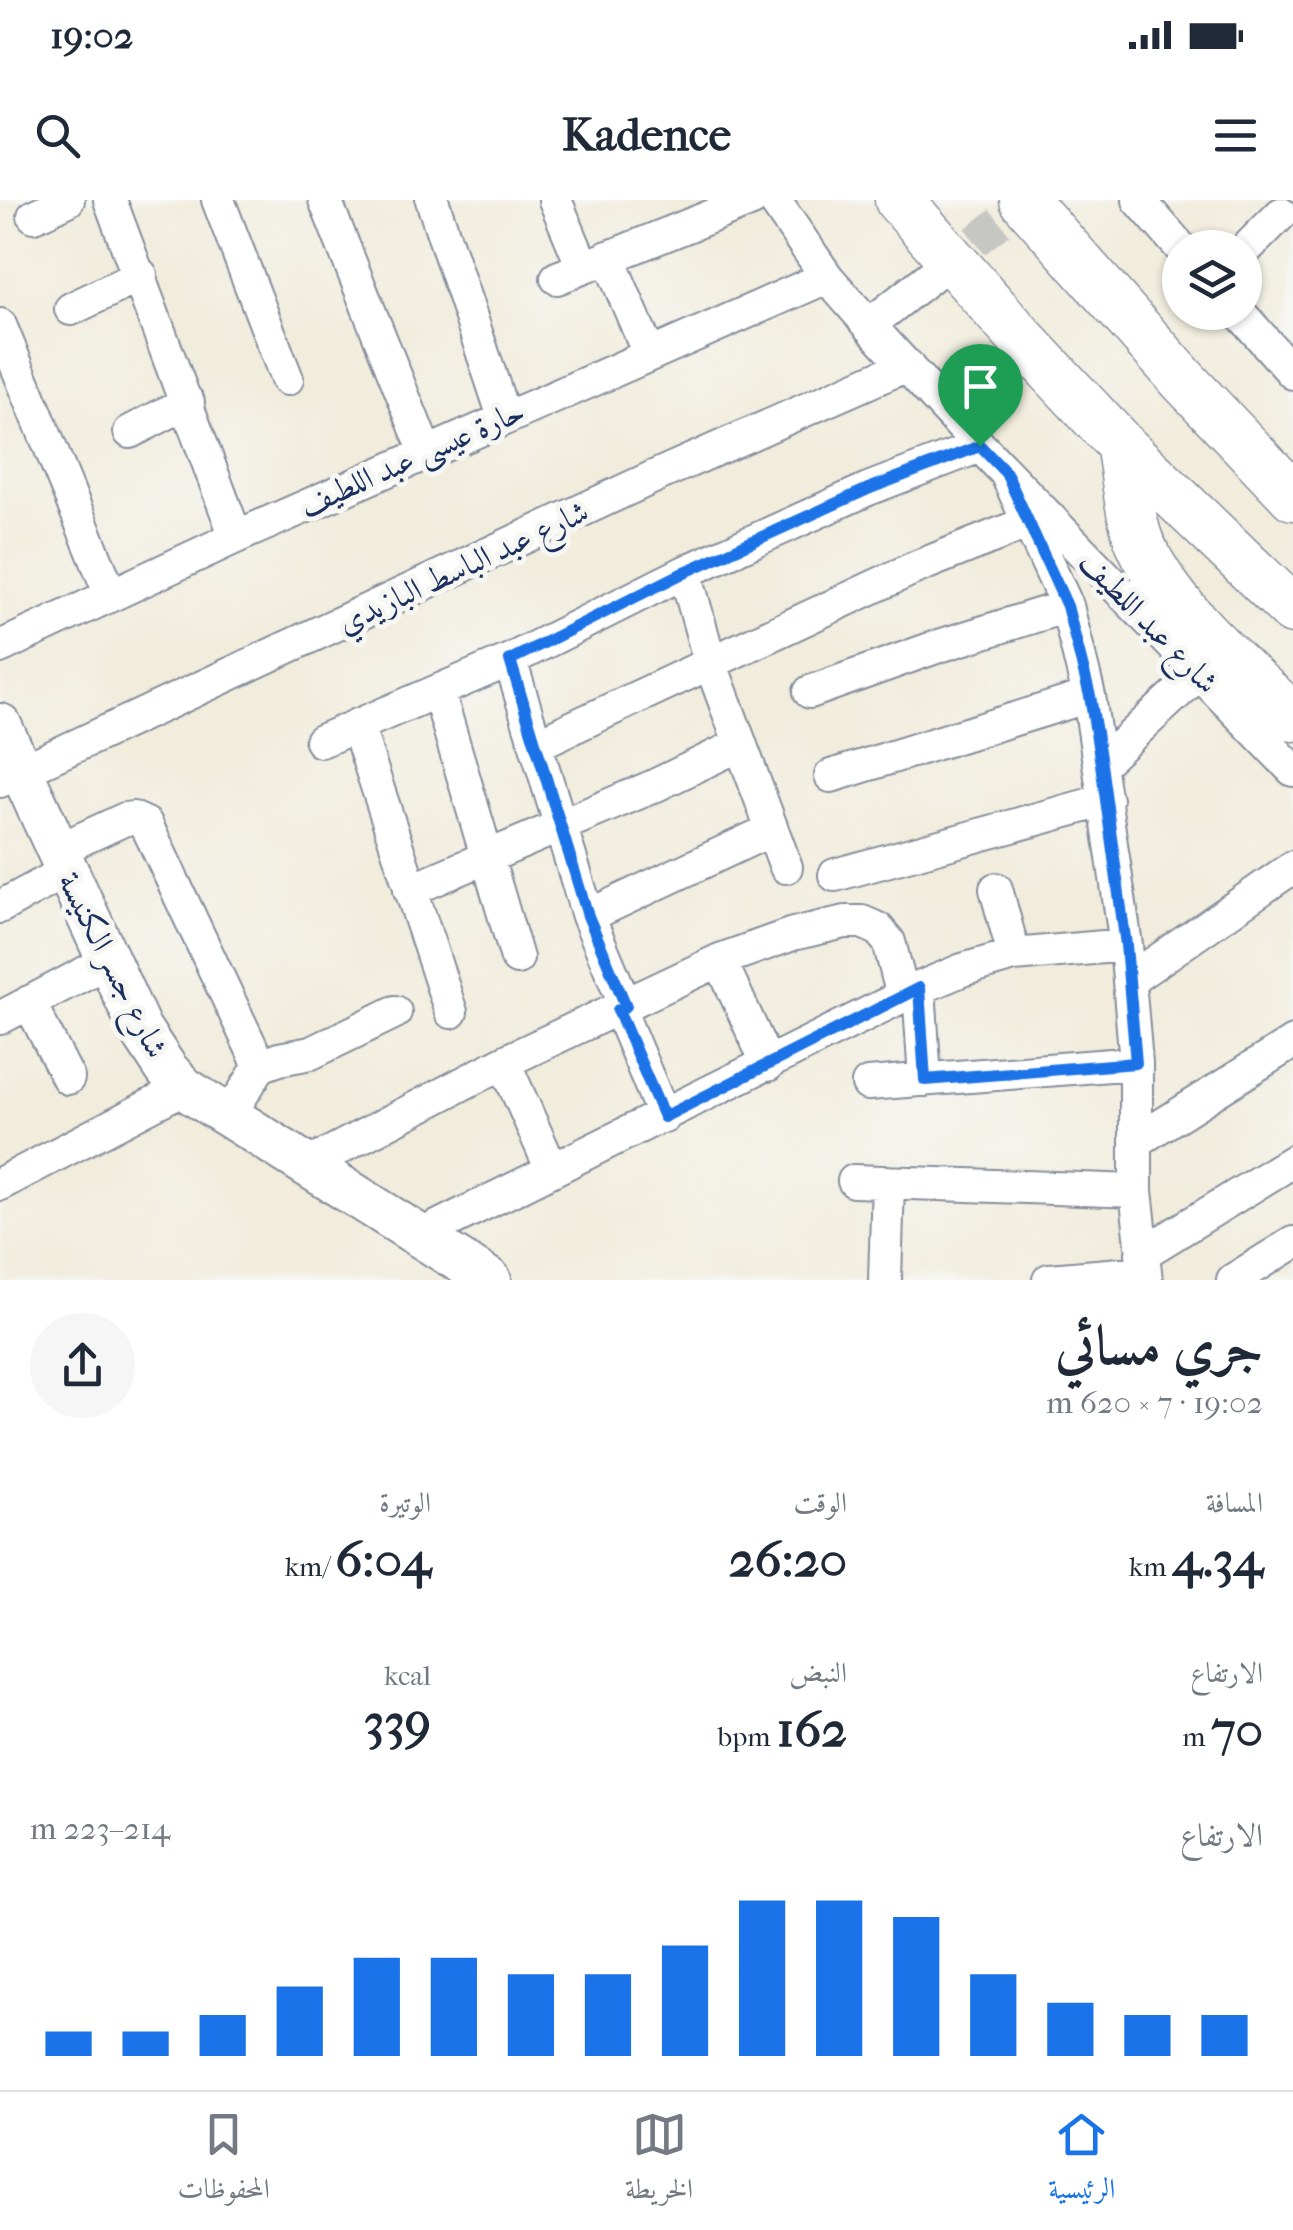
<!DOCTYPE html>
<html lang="ar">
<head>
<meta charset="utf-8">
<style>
	:root { --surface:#fff; --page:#f6f6f7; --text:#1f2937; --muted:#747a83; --line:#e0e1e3; --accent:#1a73e8 }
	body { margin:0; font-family:"IM FELL French Canon",Amiri,serif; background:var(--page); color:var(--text); direction:rtl; height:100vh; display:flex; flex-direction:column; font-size:38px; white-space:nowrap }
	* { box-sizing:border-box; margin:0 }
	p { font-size:32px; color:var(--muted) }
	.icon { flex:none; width:55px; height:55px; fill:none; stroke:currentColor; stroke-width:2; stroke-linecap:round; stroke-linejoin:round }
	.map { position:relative; height:1080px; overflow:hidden; direction:ltr }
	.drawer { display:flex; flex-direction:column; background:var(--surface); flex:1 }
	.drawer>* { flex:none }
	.controls { position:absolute; left:1162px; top:30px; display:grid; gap:20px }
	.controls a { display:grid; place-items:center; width:100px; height:100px; border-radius:50%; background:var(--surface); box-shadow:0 2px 8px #0004; font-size:50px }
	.pin { position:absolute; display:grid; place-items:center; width:85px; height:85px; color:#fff; margin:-102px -42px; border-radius:50% 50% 50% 0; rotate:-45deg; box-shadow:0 0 10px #0007 }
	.pin .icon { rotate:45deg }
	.round { display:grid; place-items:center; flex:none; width:105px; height:105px; border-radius:52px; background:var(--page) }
	.summary { display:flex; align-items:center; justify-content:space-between; height:170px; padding:0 30px }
	h1 { font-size:55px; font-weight:800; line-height:75px }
	.stats { display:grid; grid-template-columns:repeat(3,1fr); gap:15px; height:170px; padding:10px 30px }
	.stats div { display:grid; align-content:center }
	.stats b { font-size:50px; font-weight:800 }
	.stats small { font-size:28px; font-weight:400 }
	.stats p { font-size:28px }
	.chart { height:280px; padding:20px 30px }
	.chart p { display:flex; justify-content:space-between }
	.chart svg { width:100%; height:180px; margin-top:10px; stroke:var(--accent); stroke-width:6 }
	.status { display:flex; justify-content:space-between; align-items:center; height:70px; padding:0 50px; background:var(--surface); direction:ltr }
	.status svg { height:28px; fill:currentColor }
	header { display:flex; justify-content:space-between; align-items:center; height:130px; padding:0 30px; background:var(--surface); font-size:45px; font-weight:800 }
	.dock { display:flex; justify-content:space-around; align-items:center; height:140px; border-top:2px solid var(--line); background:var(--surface); font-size:28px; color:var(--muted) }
	.dock a { display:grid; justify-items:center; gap:5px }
	.dock .current { color:var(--accent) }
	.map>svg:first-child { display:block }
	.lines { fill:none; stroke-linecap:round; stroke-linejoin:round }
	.minor-tunnel { stroke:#c6c6c2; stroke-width:32; stroke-dasharray:32 16; stroke-linecap:butt }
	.minor-casing { stroke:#868e9c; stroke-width:36 }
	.major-casing { stroke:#868e9c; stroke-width:46 }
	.highway-casing { stroke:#868e9c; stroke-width:51 }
	.minor { stroke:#fff; stroke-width:32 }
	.major { stroke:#fff; stroke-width:42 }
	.highway { stroke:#fff; stroke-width:48 }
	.route-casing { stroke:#fff; stroke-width:20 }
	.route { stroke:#1a73e8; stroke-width:12 }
	.labels { text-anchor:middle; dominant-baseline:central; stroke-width:10; stroke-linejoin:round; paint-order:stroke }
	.street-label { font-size:32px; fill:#1b2f5e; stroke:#f6f6f2 }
</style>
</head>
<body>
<div class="status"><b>19:02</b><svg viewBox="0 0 49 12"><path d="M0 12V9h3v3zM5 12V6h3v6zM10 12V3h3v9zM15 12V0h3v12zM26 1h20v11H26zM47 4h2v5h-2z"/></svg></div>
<header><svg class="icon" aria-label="menu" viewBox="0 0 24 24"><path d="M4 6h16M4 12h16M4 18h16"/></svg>Kadence<svg class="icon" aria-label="search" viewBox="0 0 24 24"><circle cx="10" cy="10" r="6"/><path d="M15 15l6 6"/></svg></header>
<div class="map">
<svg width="1293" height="1080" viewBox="0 0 1293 1080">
	<rect width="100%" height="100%" fill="#f6f6f2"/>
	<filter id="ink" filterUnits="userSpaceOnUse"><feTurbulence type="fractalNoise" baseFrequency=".01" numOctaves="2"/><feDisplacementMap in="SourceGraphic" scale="20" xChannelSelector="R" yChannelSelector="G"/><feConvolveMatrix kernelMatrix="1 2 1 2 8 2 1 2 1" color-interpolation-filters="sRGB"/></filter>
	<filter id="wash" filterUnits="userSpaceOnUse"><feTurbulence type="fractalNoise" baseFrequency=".0048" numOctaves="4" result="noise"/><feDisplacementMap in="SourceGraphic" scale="40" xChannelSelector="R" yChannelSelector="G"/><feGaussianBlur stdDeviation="2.25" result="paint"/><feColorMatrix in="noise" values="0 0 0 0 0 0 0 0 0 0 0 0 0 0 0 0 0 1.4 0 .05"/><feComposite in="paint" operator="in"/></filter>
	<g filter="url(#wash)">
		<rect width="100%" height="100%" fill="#f1ecdb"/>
	</g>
	<g filter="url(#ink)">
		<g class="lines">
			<path class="minor-tunnel" d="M 937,71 L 1028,0"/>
			<defs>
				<path id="minor" d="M 110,0 L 236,337
					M 218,0 L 287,179
					M 325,0 L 426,253
					M 432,0 L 504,217
					M 555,0 L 583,67
					M 774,0 L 827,77 L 869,125 L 980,246 L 1293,570
					M 1139,0 L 1181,48
					M 34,16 L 68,0
					M 1245,50 L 1281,14
					M 608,57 L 649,154
					M 557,78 L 752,0
					M 71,109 L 141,75
					M 1239,112 L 1293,173
					M 0,125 L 110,393
					M 869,125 L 935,73
					M 130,232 L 188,202
					M 1006,273 L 1067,406 L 1089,496 L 1126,745 L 1136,863 L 1136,991 L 1146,1080
					M 685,372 L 710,462 L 786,667
					M 0,447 L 236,337 L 827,77
					M 510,460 L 588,716 L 626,806
					M 438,491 L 517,758
					M 810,492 L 936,447 L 1067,406
					M 357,525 L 451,812
					M 321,541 L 510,460 L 685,372 L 868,289 L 980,246
					M 537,544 L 912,369 L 1029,322
					M 1101,564 L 1198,474
					M 831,576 L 1089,496
					M 0,581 L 660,274 L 907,165
					M 56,651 L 125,619 L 133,618 L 146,624 L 260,866
					M 835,675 L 1106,600
					M 996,689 L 1014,755
					M 410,690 L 654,586 L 739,545
					M 0,707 L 65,672
					M 588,716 L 771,630
					M 720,760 L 768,865
					M 1130,780 L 1293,667
					M 919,788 L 925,880
					M 29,802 L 68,878
					M 619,809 L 664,917
					M 0,818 L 108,761
					M 504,862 L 552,970
					M 868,884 L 1136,863
					M 228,917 L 260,866 L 279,859 L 311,853 L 395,812
					M 1137,941 L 1293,842
					M 307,965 L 504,862 L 720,760 L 793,734 L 845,722 L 862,722 L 878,729 L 889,742 L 903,796
					M 854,981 L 1136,991
					M 0,984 L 184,888
					M 421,1035 L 919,788 L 962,770 L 1014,755 L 1126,745
					M 1142,1054 L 1293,961
					M 885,1080 L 888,982
					M 1049,1080 L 1144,1072
					M 1233,1080 L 1293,1043"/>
				<path id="major" d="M 0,525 L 140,829 L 167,870 L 184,888 L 490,1080"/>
				<path id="highway" d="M 899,0 L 1019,136 L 1120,244 L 1293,410
					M 1024,0 L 1184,181 L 1293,296
					M 1120,244 C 1126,274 1129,317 1140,343 C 1171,412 1239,467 1293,517"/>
			</defs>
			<use href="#minor" class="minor-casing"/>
			<use href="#major" class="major-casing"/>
			<use href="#highway" class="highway-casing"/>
			<use href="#minor" class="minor"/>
			<use href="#major" class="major"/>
			<use href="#highway" class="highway"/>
		</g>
	</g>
	<g class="lines" filter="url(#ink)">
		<defs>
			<path id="route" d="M 980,246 L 1006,273 L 1067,406 L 1090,496 L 1101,564 L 1126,745 L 1136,863 L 925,880 L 919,788 L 664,917 L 618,810 L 626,806 L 588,716 L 510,460 L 685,372 L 868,289 Z"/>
		</defs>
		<use href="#route" class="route-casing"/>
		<use href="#route" class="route"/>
	</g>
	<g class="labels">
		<g class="street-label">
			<text transform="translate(412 258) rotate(-24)">حارة عيسى عبد اللطيف</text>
			<text transform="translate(463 367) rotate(-25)">شارع عبد الباسط البازيدي</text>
			<text transform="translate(1149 422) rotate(46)">شارع عبد اللطيف</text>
			<text transform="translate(113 765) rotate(63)">شارع جسر الكنيسة</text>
		</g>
	</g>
</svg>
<div class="controls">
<a><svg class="icon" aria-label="layers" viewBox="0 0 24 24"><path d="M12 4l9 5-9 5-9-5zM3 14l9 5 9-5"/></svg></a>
</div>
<div class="pin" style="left:980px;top:246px;background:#1e9e55"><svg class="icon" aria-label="arrive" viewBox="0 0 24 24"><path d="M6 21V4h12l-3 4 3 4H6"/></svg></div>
</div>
<section class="drawer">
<div class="summary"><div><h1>جري مسائي</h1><p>19:02 · 7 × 620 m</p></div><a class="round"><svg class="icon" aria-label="share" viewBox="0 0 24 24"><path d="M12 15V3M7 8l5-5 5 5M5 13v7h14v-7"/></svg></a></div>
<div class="stats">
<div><p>المسافة</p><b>4.34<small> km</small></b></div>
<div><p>الوقت</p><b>26:20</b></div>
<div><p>الوتيرة</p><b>6:04<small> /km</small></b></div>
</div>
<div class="stats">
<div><p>الارتفاع</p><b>70<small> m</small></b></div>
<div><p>النبض</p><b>162<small> bpm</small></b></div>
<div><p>kcal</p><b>339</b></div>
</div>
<div class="chart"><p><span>الارتفاع</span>214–223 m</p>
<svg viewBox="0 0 160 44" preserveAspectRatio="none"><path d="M5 44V38M15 44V38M25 44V34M35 44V27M45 44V20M55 44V20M65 44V24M75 44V24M85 44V17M95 44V6M105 44V6M115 44V10M125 44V24M135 44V31M145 44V34M155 44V34"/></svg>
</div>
</section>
<nav class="dock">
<a class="current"><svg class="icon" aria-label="home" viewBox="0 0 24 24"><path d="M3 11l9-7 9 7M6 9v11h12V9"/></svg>الرئيسية</a>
<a><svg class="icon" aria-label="map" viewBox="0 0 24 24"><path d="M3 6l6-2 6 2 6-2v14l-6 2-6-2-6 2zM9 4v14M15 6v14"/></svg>الخريطة</a>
<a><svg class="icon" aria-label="saved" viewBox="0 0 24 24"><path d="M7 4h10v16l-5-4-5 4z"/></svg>المحفوظات</a>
</nav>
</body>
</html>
